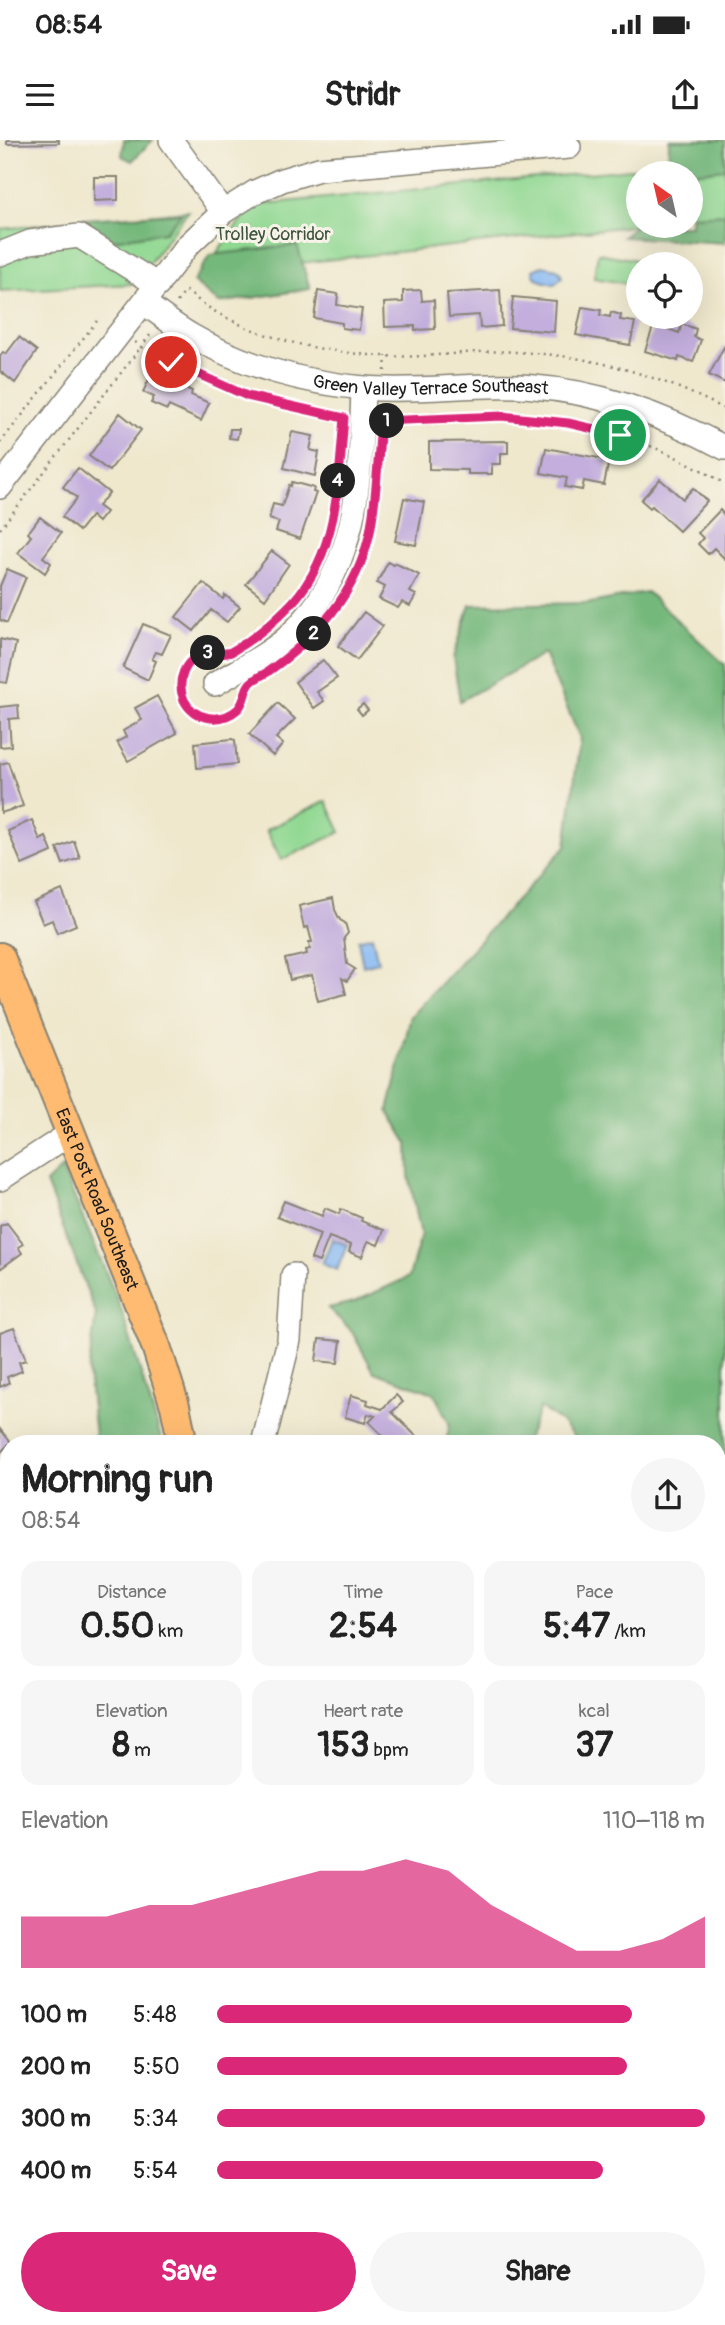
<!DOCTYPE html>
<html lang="en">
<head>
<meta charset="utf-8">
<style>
	:root { --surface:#fff; --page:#f6f6f6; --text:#222; --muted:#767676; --accent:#db2777 }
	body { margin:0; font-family:Pangolin,sans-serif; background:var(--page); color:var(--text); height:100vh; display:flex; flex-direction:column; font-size:26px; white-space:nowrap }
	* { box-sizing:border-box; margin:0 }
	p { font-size:23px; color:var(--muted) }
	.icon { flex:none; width:38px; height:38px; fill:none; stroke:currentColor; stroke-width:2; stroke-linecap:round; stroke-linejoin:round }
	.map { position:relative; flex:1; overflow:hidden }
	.details { position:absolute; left:0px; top:1295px; width:726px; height:891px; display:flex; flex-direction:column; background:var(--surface); border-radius:28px 28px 0 0; box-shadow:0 7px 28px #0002 }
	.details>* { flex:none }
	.needle { width:46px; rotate:326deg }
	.tools { position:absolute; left:626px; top:21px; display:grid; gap:14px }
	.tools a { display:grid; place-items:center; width:77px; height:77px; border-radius:50%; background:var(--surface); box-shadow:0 7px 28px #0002; font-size:35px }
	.pin { position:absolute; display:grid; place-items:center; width:60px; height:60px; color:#fff; margin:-30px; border:4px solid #fff; border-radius:50%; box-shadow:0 2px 7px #0007 }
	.km { position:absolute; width:35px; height:35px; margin:-18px; border-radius:50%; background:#222; color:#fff; font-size:19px; line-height:35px; text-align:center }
	.round { display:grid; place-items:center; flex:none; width:74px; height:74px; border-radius:37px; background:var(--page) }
	.headline { display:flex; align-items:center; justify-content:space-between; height:119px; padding:0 21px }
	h1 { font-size:38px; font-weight:700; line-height:52px }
	.stats { display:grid; grid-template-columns:repeat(3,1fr); gap:10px; height:119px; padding:7px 21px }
	.stats div { display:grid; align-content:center; border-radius:18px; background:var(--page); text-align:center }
	.stats b { font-size:35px; font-weight:700 }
	.stats small { font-size:19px; font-weight:400 }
	.stats p { font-size:19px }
	.chart { height:196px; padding:14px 21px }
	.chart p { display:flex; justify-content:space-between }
	.chart svg { width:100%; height:126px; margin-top:7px; fill:var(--accent); opacity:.7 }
	.primary-button { display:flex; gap:14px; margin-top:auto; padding:14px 21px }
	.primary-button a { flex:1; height:80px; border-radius:42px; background:var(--accent); color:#fff; font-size:28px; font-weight:700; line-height:80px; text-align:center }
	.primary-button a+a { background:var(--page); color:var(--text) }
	ul { padding:0 21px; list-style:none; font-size:23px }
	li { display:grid; grid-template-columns:112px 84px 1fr; align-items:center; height:52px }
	li i { height:18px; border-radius:9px; background:var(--accent) }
	.status { display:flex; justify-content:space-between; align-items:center; height:49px; padding:0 35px; background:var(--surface); direction:ltr }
	.status svg { height:19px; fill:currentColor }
	header { display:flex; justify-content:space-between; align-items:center; height:91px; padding:0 21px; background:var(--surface); font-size:32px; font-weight:700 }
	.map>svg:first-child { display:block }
	.green { fill:#90d892; stroke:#567a57; stroke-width:2 }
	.forest { fill:#74b87c; stroke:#486a4c; stroke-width:2 }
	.water { fill:#86b9f4; stroke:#516a88; stroke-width:2 }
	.building { fill:#c3aedd }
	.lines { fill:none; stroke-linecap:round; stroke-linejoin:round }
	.minor-casing { stroke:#868274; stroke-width:26 }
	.major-casing { stroke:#868274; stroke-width:32 }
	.path { stroke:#868274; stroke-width:2.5; stroke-dasharray:2 5; stroke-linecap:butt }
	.minor { stroke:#fff; stroke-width:23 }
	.major { stroke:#febb71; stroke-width:28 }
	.route-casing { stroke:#fff; stroke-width:14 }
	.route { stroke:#db2777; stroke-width:9 }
	.labels { text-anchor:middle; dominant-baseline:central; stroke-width:6; stroke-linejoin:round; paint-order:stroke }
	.park-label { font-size:18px; fill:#3f543f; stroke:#f7f3e8 }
	.street-label { font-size:18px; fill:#1c1c1c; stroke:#f7f3e8 }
</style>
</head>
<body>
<div class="status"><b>08:54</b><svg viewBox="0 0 49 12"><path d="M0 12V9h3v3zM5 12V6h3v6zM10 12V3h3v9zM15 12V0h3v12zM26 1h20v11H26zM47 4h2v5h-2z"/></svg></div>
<header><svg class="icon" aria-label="menu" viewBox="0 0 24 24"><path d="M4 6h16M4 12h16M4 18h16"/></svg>Stridr<svg class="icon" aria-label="share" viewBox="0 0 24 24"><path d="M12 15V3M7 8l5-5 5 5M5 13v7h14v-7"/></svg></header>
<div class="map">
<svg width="725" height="2185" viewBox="0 0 725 2185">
	<rect width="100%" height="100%" fill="#f7f3e8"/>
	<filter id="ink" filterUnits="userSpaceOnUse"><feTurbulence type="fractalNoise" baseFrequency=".0143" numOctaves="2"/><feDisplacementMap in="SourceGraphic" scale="14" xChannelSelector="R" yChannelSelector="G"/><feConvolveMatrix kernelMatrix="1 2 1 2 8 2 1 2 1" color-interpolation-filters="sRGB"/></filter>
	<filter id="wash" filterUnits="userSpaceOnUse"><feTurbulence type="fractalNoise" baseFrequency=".00686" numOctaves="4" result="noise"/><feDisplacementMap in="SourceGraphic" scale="28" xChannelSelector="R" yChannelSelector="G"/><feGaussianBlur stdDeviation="1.57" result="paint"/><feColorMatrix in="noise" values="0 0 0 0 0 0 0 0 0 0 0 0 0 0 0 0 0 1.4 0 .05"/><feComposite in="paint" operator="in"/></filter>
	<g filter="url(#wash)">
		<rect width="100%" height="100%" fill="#efe8cd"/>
		<path class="green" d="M 725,20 L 725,75 L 691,79 L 691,33 L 639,33 L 639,85 L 201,134 L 252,65 Z
			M 188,71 L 134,144 L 0,151 L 0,89 Z
			M 598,113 L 653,123 L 652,124 L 639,124 L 639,146 L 594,138 Z
			M 326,661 L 341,692 L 281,720 L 266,690 Z"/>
		<path class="forest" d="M 124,0 L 153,0 L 132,21 L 122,16 Z
			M 669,0 L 725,0 L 725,29 L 691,33 L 668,33 Z
			M 182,73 L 165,92 L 113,100 L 83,79 Z
			M 725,74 L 725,103 L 623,97 L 639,82 L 639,86 L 691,86 L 691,76 Z
			M 297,105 L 310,149 L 219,163 L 193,142 L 210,115 Z
			M 647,452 L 725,525 L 725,1365 L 718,1374 L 718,1304 L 581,1304 L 561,1282 L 540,1268 L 525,1304 L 445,1304 L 450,1285 L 434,1253 L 374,1232 L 351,1190 L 328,1168 L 354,1162 L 409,1137 L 421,1095 L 409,1036 L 408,1004 L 388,971 L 411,876 L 566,706 L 580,598 L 544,514 L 460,561 L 453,518 L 470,465 L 591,463 Z
			M 62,1028 L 120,1166 L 163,1304 L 96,1304 L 88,1233 L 96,1174 L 46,1043 Z
			M 719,1467 L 725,1469 L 725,1602 L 718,1586 Z
			M 9,1731 L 9,1801 L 0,1810 L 0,1738 Z
			M 6,1865 L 9,1865 L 9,1931 L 0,1925 L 0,1872 Z
			M 718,2014 L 725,2016 L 725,2185 L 518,2185 L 531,2177 L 718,2177 Z
			M 456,2177 L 481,2177 L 494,2185 L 460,2185 Z"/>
		<path class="water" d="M 542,126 L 557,129 L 562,135 L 561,139 L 554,144 C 545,142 533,141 533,130 Z
			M 372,796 L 378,822 L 363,826 L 358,800 Z
			M 332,1099 L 347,1105 L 337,1130 L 322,1124 Z"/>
		<g id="blocks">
			<path class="building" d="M 7,0 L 59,0 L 59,3 L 7,4 Z
				M 94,37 L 118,37 L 118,60 L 94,61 Z
				M 421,150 L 422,161 L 434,160 L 435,189 L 415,190 L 415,186 L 385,187 L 384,163 L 403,162 L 403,151 Z
				M 500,150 L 502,186 L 480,188 L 479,175 L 449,177 L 447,153 Z
				M 318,151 L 338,154 L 337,165 L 362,169 L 359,190 L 342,188 L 342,183 L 314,178 Z
				M 513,157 L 556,161 L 554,192 L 510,188 Z
				M 582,167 L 601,170 L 600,175 L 610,177 L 611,172 L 621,175 L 620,180 L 635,182 L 630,205 L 576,195 Z
				M 654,184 L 679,193 L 682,184 L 696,189 L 694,197 L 701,200 L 693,222 L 679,217 L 678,221 L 645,211 Z
				M 19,197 L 37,211 L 15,243 L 0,231 L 0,216 L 3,212 L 6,214 Z
				M 725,205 L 725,243 L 709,235 Z
				M 152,233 L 163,238 L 165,233 L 181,241 L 179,245 L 192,251 L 191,255 L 209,263 L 201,281 L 169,266 L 167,270 L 151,263 L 154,257 L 143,252 Z
				M 120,273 L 141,290 L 109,331 L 89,316 Z
				M 230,289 L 239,289 L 237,299 L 229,298 Z
				M 292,292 L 313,296 L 310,310 L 319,312 L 315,336 L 284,328 Z
				M 508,301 L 508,313 L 501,313 L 501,324 L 492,324 L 492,334 L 468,334 L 468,330 L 429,329 L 429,302 Z
				M 546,308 L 609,320 L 604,345 L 584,341 L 582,350 L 565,347 L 567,338 L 541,333 Z
				M 78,328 L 109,353 L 98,366 L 106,372 L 98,382 L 91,376 L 79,391 L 62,377 L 77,358 L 63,347 Z
				M 660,339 L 683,359 L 693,348 L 707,361 L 679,391 L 652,366 L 650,368 L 641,360 Z
				M 292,342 L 314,348 L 313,352 L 316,353 L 300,399 L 276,391 L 279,382 L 269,379 L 273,364 L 282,366 L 289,345 L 291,346 Z
				M 404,358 L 424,362 L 416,405 L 395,401 Z
				M 720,370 L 725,376 L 725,419 L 714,408 L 708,414 L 698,404 L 703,398 L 698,393 Z
				M 40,377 L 61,393 L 43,417 L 51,423 L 45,433 L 18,413 L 31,396 L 28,393 Z
				M 272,411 L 289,424 L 265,459 L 246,444 Z
				M 388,422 L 393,425 L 395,423 L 419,435 L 410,452 L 416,455 L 410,466 L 402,462 L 398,468 L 379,459 L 385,447 L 377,443 Z
				M 7,429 L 26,437 L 7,483 L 0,480 L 0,446 Z
				M 203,443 L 223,459 L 225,455 L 240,467 L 227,482 L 211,470 L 194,491 L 176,477 Z
				M 364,472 L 383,486 L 357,520 L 338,506 Z
				M 143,484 L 171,495 L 162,514 L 156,512 L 152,519 L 156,521 L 148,540 L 123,528 Z
				M 0,499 L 16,503 L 7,543 L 0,542 Z
				M 323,520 L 337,538 L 317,552 L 324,561 L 314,568 L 295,542 Z
				M 157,556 L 177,593 L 128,621 L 117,602 L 126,597 L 123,591 L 142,580 L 135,568 Z
				M 278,563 L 295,579 L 276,598 L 283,604 L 273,616 L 249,594 Z
				M 363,564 L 368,570 L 362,575 L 357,569 Z
				M 18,565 L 19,578 L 9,579 L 11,606 L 0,607 L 0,567 Z
				M 232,599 L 235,600 L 237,624 L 197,628 L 195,603 Z
				M 8,622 L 23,666 L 1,673 L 0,624 Z
				M 32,680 L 40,700 L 46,697 L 52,712 L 22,725 L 8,691 Z
				M 74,701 L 80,718 L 63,724 L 57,708 Z
				M 62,750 L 76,785 L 57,793 L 52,780 L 43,784 L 34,762 Z
				M 333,758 L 335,770 L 340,780 L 345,783 L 348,793 L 344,798 L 347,824 L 355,829 L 347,841 L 342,838 L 346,854 L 318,861 L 312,835 L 290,840 L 285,819 L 307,814 L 306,810 L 310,809 L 309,802 L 312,802 L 308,787 L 304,788 L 299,766 Z
				M 284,1061 L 322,1076 L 325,1068 L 339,1074 L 341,1069 L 362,1078 L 361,1081 L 384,1090 L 378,1105 L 368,1101 L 362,1117 L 349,1112 L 351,1105 L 329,1097 L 319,1122 L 311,1119 L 320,1094 L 277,1077 Z
				M 7,1083 L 23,1104 L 18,1107 L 22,1113 L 0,1129 L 0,1086 Z
				M 14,1188 L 26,1220 L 19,1222 L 22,1231 L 7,1237 L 9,1243 L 0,1247 L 0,1193 Z
				M 319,1199 L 341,1201 L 338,1223 L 316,1221 Z
				M 351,1255 L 368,1260 L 367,1264 L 382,1269 L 396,1255 L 403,1262 L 392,1272 L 421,1301 L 418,1304 L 396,1304 L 393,1300 L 390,1303 L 369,1282 L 375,1276 L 368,1274 L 365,1283 L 345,1277 Z
				M 0,1289 L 12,1304 L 9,1304 L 0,1313 Z
				M 9,1435 L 9,1457 L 0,1479 L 0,1442 Z
				M 7,1639 L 9,1641 L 9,1672 L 7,1671 L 0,1677 L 0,1645 Z
				M 725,1938 L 725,1959 L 718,1962 L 718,1939 Z
				M 6,2118 L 9,2121 L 9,2135 L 0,2141 L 0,2122 Z
				M 227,2177 L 245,2177 L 234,2185 L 228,2185 L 224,2179 Z"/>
		</g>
	</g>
	<g filter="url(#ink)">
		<use href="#blocks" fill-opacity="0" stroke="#868274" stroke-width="2"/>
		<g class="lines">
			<defs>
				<g id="minor">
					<path d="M 171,0 L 223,72"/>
					<path d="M 0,114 L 30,102 L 79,96 L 158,145"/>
					<path id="s1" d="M 144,163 C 160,174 176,187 192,196 C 243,226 306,243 364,248 C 421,253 478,242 534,247 C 601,252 667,277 725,308"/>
					<path d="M 0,347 L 188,105 L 223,72 L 255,52 L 282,40 L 319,29 L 569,7"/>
					<path d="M 215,544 C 236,531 269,514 287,498 C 360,430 360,340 363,248"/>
					<path d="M 0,1039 L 71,993"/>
					<path d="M 263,1304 L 289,1200 L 293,1135"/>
					<path d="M 0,1538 L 9,1532"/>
					<path d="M 718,1629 L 725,1672"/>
					<path d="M 718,1706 L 725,1673"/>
					<path d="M 0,1845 L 9,1837"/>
					<path d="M 718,1878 L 725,1881"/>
					<path d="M 292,2180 L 295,2177"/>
				</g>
				<g id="major">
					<path id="s2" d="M 0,817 L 156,1206 L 175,1266 L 183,1304"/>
					<path d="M 412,2177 L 418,2185"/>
				</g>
			</defs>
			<use href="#minor" class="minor-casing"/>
			<use href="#major" class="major-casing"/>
			<path class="path" d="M 177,162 L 186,151 C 196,158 205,166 216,172 C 266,201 327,213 384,216 C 428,219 473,209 517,212 C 595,216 655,234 725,269
				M 135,202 L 141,207 L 150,195
				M 385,231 L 386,216
				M 381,283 C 394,278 417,281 433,280 C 543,271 630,285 725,344
				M 0,303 L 97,181
				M 0,389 L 141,207 L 247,256 L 342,277
				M 237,507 L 282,473
				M 228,513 C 218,513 207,511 197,517 C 163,535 189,590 225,577 C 238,572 244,562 247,549"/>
			<use href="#minor" class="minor"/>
			<use href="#major" class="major"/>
		</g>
	</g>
	<g class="lines" filter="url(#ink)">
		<defs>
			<path id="route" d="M 171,222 L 247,256 L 344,278 C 338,345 338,420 285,470 C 270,485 250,501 231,512 C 224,515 213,512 205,514 C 184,519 176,541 184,560 C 194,580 221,584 238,569 C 245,562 244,552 249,545 C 252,540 260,536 266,533 C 316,498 357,454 370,392 C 377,356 378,318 381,281 L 502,276 L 568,283 L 620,295"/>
		</defs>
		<use href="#route" class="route-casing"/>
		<use href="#route" class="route"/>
	</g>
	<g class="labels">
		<g class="park-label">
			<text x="273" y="94">Trolley Corridor</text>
		</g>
		<g class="street-label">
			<text stroke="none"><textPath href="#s1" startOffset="306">Green Valley Terrace Southeast</textPath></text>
			<text stroke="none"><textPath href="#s2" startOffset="261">East Post Road Southeast</textPath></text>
		</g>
	</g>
</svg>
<div class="tools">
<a><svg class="needle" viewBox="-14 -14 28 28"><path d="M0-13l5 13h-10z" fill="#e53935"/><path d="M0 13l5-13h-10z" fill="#767676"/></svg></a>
<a><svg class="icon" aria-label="locate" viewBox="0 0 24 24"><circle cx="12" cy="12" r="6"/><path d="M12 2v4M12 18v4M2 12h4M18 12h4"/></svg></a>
</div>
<div class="pin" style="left:620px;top:295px;background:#1e9e55"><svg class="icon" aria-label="arrive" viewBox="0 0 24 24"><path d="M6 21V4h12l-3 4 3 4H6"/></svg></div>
<div class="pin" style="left:171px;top:222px;background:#d93025"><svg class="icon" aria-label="check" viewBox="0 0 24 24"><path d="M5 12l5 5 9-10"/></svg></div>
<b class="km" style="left:387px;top:281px">1</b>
<b class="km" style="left:314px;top:494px">2</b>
<b class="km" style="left:208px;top:513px">3</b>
<b class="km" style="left:338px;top:341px">4</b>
<section class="details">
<div class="headline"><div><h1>Morning run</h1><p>08:54</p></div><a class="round"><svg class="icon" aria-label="share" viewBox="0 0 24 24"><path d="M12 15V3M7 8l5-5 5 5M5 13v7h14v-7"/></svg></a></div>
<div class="stats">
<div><p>Distance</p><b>0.50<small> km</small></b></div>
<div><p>Time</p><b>2:54</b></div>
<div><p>Pace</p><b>5:47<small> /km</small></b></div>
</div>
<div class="stats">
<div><p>Elevation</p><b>8<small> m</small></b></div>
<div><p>Heart rate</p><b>153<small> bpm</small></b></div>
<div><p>kcal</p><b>37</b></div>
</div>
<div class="chart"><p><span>Elevation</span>110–118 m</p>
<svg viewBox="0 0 160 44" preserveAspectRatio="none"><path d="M0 44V26L10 26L20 26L30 22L40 22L50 18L60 14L70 10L80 10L90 6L100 10L110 22L120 30L130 38L140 38L150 34L160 26V44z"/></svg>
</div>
<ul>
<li><b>100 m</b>5:48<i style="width:85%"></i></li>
<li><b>200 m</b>5:50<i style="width:84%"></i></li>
<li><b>300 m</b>5:34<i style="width:100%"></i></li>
<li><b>400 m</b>5:54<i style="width:79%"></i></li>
</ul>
<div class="primary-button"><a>Save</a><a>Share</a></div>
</section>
</div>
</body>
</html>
